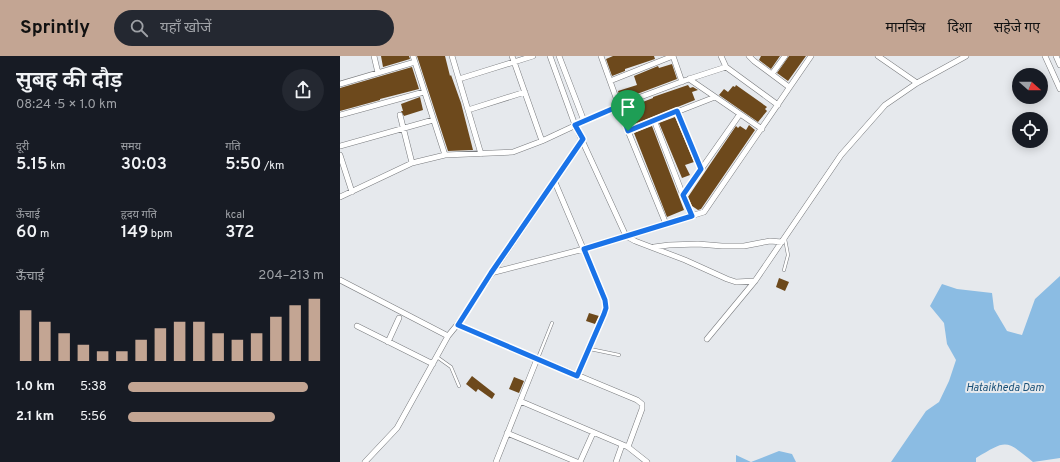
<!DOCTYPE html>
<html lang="hi">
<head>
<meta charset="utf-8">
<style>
	:root { --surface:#171b24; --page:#242831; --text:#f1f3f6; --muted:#9ea1a6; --accent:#c3a593 }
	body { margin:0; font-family:Overpass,"Noto Sans Devanagari",sans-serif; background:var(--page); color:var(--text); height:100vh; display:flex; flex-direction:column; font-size:15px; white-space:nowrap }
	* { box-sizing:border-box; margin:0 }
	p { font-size:13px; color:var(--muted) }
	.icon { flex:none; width:22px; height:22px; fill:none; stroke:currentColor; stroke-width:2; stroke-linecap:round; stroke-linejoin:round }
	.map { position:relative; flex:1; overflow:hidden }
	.details { display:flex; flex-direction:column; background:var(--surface); width:340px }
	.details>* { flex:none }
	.needle { width:26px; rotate:111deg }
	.tools { position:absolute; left:672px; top:12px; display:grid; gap:8px }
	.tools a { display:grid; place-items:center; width:36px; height:36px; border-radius:50%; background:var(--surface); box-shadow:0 2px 10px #0003; font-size:20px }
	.pin { position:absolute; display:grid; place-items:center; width:34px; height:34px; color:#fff; margin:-41px -17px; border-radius:50% 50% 50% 0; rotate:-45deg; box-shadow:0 0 4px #0007 }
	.pin .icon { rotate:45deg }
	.round { display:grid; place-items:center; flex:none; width:42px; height:42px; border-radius:21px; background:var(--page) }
	.summary { display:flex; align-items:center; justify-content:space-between; height:68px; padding:0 16px }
	h1 { font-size:22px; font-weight:600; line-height:30px }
	.stats { display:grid; grid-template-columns:repeat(3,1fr); gap:6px; height:68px; padding:4px 16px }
	.stats div { display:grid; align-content:center }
	.stats b { font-size:17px; font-weight:600 }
	.stats small { font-size:11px; font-weight:400 }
	.stats p { font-size:11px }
	.chart { height:112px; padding:8px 16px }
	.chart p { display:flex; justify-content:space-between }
	.chart svg { width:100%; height:72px; margin-top:4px; stroke:var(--accent); stroke-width:6 }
	ul { padding:0 16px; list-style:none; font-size:13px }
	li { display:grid; grid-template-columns:64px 48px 1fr; align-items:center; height:30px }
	li i { height:10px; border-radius:5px; background:var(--accent) }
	header { display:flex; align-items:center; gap:24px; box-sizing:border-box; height:56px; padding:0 20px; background:var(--accent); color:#111 }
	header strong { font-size:19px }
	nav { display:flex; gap:22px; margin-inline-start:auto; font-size:14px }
	.search { width:280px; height:36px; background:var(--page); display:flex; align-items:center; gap:10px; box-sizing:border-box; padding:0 14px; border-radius:22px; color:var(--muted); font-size:15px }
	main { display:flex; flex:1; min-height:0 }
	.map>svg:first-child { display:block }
	.water { fill:#8bbce3 }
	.building { fill:#6d491c }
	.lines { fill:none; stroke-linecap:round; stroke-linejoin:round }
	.lane-casing { stroke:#797b7e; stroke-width:3.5 }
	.street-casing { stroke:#797b7e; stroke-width:6 }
	.lane { stroke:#fff; stroke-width:2.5 }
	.street { stroke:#fff; stroke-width:5 }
	.route-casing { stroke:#fff; stroke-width:8 }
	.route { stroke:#1a73e8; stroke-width:5 }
	.labels { text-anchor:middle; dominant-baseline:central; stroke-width:4; stroke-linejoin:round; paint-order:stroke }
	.water-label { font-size:11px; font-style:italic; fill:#1a5178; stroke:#e6e9ed }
</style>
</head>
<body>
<header>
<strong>Sprintly</strong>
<div class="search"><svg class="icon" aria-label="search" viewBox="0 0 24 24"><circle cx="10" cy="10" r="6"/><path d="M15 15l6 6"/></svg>यहाँ खोजें</div>
<nav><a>मानचित्र</a><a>दिशा</a><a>सहेजे गए</a></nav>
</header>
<main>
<section class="details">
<div class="summary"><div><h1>सुबह की दौड़</h1><p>08:24 · 5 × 1.0 km</p></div><a class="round"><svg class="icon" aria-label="share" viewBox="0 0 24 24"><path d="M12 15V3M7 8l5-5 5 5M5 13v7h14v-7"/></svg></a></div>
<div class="stats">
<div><p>दूरी</p><b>5.15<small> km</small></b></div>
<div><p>समय</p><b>30:03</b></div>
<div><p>गति</p><b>5:50<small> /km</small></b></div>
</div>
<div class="stats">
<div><p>ऊँचाई</p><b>60<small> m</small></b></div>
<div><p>हृदय गति</p><b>149<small> bpm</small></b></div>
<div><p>kcal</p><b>372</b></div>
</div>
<div class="chart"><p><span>ऊँचाई</span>204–213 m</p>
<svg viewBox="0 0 160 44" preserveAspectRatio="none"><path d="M5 44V13M15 44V20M25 44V27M35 44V34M45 44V38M55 44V38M65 44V31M75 44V24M85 44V20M95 44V20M105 44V27M115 44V31M125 44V27M135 44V17M145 44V10M155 44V6"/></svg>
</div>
<ul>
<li><b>1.0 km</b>5:38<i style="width:92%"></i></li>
<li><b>2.1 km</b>5:56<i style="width:75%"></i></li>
</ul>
</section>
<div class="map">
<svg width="720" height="406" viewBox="0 0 720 406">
	<rect width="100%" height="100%" fill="#e6e9ed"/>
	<path class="water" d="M 720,220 L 720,402 L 693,406 C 665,383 667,384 636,402 L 636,406 L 551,406 L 586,355 L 599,346 L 609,325 L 616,304 L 607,288 L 604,267 L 590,250 L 602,228 L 617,233 L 652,237 L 654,253 L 667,275 L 682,279 L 695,243 Z
		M 439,395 L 452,398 L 456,406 L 396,406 L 396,399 L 411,406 Z"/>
	<path class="building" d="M 41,0 L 69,0 L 70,3 L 43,11 Z
		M 77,0 L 105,0 L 110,20 L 111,19 L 121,47 L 133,94 L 108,95 Z
		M 273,0 L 314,0 L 315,3 L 285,13 L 285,15 L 272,20 L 266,3 Z
		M 421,0 L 440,0 L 431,13 L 419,4 Z
		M 449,0 L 466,0 L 448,25 L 437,17 Z
		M 332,8 L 337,23 L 281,44 L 278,35 L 297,29 L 294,20 L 318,10 L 319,12 Z
		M 72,11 L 79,33 L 40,43 L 40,44 L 0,55 L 0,32 Z
		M 348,29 L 350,32 L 353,31 L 358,34 L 352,36 L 355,44 L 290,70 L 284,51 L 295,49 L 313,42 L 313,41 Z
		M 396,29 L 427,51 L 425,53 L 427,55 L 418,66 L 379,39 L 384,33 L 388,36 L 393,30 L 395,31 Z
		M 80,41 L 83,54 L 64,60 L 61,55 L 63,55 L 61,48 Z
		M 335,61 L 354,106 L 345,109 L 350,119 L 342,122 L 319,67 Z
		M 409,69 L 415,74 L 361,153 L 358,154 L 352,150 L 348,141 L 396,70 L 398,72 L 400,70 L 406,74 Z
		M 312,70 L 344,154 L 327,161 L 294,77 Z
		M 439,222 L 449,226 L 445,235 L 436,231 Z
		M 249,257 L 259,260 L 255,268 L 246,265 Z
		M 132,320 L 155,338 L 152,343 L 138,333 L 136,336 L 126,328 Z
		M 174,321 L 184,325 L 179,337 L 169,333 Z"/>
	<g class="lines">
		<defs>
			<path id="lane" d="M 444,214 L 448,199 L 445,183
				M 250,293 L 279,299
				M 97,301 L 111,311 L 119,330
				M 198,302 L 212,267"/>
			<path id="street" d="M 34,0 L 38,17
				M 73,0 L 105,99
				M 112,0 L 141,98
				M 172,0 L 202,85
				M 210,0 L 235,69 L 286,180 L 295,185 L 345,204 L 387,223 L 396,226 L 415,225
				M 219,0 L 244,65
				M 261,0 L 288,75 L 326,168
				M 333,0 L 342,26
				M 381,0 L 386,11 L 438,49
				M 409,0 L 414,5 L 449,31
				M 538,0 L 577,27
				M 705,0 L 720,33
				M 716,0 L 720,9
				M 432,18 L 445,0
				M 119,23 L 193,0
				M 349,23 L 422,73
				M 270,25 L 333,0
				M 0,28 L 75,6
				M 128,54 L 185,36
				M 337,55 L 361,113
				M 0,59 L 84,36
				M 60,59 L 72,107
				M 314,64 L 351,160
				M 288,75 L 375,41
				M 0,90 L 93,64
				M 0,99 L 12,136
				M 214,124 L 265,244 L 266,252 L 264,258 L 237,320
				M 343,139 L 400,58
				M 0,141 L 72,107 L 105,99 L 173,96 L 202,85 L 279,49 L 349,23 L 386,11
				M 314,191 L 329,189 L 358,188 L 382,190 L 404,190 L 430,185 L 442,186
				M 151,217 L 244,193 L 364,156 L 471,0
				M 0,224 L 108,280
				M 117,269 L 297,344 L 302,348 L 302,353 L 288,391
				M 17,270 L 93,308
				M 367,283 L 415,225 L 501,99 L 545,49 L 577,27 L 626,0
				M 48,286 L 59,262
				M 180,345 L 288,391 L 307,406
				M 167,377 L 237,406
				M 25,406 L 57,372 L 108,280 L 117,269 L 243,83
				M 156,406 L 197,303
				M 240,406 L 253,377
				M 276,406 L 282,389"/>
		</defs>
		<use href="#lane" class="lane-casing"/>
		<use href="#street" class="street-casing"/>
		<use href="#lane" class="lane"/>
		<use href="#street" class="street"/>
	</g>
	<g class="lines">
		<defs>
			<path id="route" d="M 279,50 L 288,75 L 337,55 L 361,113 L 343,139 L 352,160 L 244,193 L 265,244 L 266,252 L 264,258 L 237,320 L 118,269 L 151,217 L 243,83 L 235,69 Z"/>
		</defs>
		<use href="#route" class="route-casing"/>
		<use href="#route" class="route"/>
	</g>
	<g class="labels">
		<g class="water-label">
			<text x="665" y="332">Hataikheda Dam</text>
		</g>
	</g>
</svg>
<div class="tools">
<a><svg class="needle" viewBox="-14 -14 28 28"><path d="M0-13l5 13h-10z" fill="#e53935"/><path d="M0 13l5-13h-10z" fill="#9ea1a6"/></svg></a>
<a><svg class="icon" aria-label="locate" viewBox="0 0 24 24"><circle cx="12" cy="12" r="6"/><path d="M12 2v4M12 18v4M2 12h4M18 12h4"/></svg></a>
</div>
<div class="pin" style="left:288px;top:75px;background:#1e9e55"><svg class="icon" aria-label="arrive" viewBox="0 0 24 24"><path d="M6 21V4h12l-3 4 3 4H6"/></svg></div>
</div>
</main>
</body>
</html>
